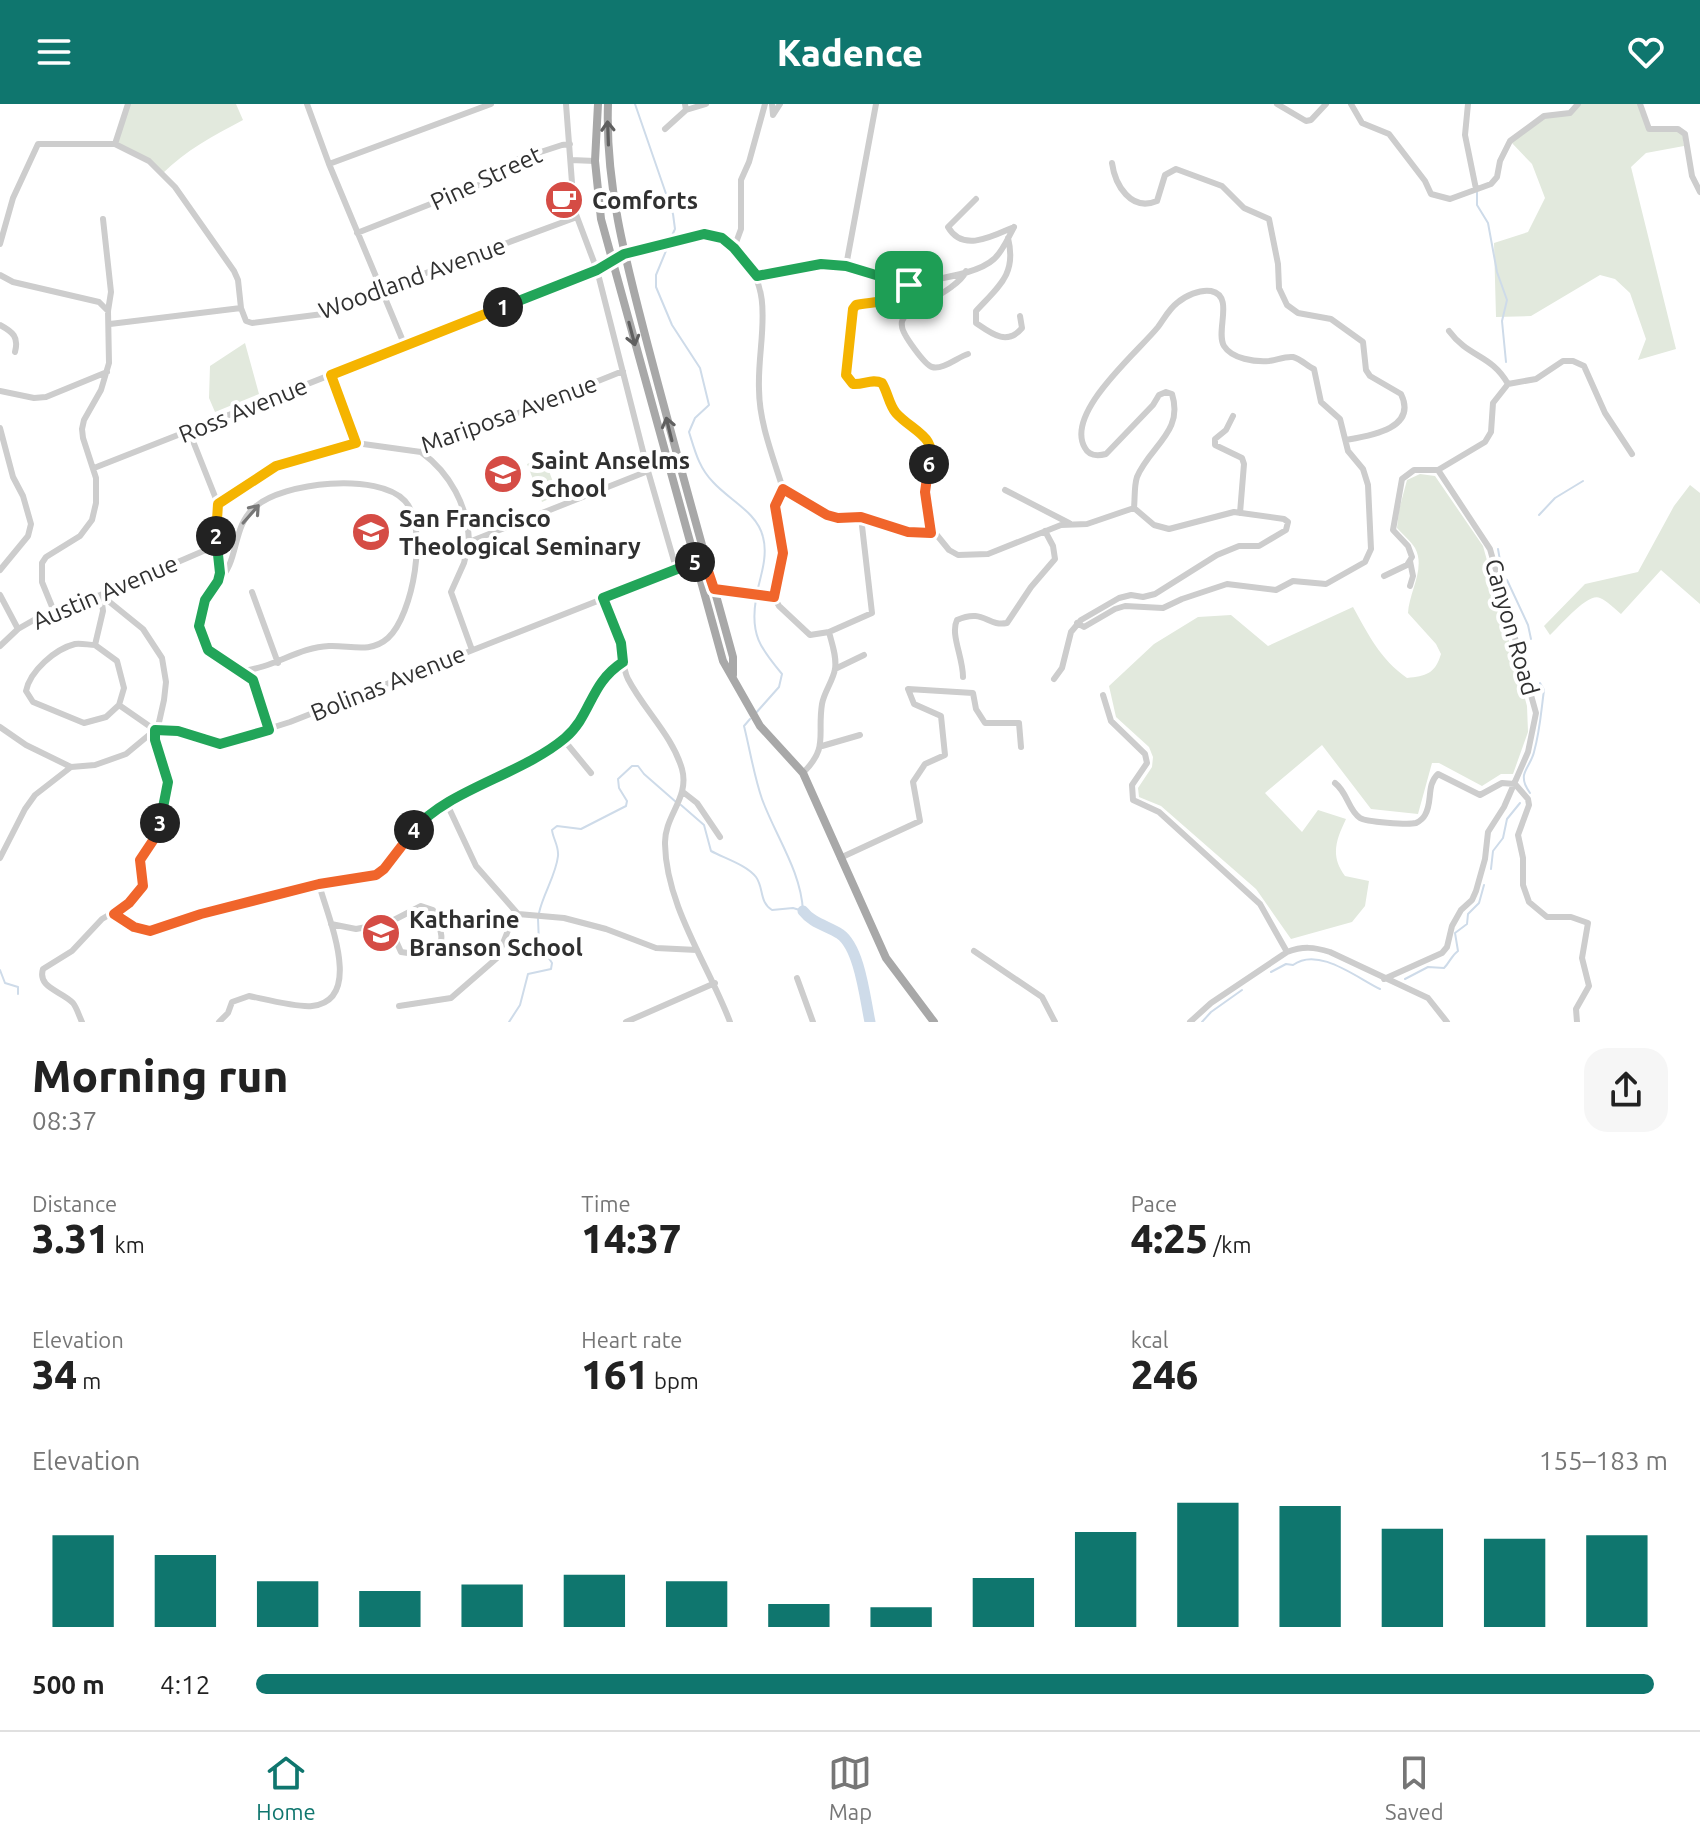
<!DOCTYPE html>
<html lang="en">
<head>
<meta charset="utf-8">
<style>
	:root { --surface:#fff; --page:#f6f6f6; --text:#222; --muted:#767676; --line:#e0e0e0; --accent:#0f766e }
	body { margin:0; font-family:Ubuntu,sans-serif; background:var(--page); color:var(--text); height:100vh; display:flex; flex-direction:column; font-size:30px; white-space:nowrap }
	* { box-sizing:border-box; margin:0 }
	p { font-size:26px; color:var(--muted) }
	.icon { flex:none; width:44px; height:44px; fill:none; stroke:currentColor; stroke-width:2; stroke-linecap:round; stroke-linejoin:round }
	.map { position:relative; height:918px; overflow:hidden }
	.drawer { display:flex; flex-direction:column; background:var(--surface); flex:1 }
	.drawer>* { flex:none }
	.pin { position:absolute; display:grid; place-items:center; width:68px; height:68px; color:#fff; margin:-34px; border-radius:16px; box-shadow:0 4px 12px #0006 }
	.km { position:absolute; width:40px; height:40px; margin:-20px; border-radius:50%; background:#222; color:#fff; font-size:22px; line-height:40px; text-align:center }
	.round { display:grid; place-items:center; flex:none; width:84px; height:84px; border-radius:24px; background:var(--page) }
	.summary { display:flex; align-items:center; justify-content:space-between; height:136px; padding:0 32px }
	h1 { font-size:44px; font-weight:800; line-height:60px }
	.metrics { display:grid; grid-template-columns:repeat(3,1fr); gap:12px; height:136px; padding:8px 32px }
	.metrics div { display:grid; align-content:center }
	.metrics b { font-size:40px; font-weight:800 }
	.metrics small { font-size:22px; font-weight:400 }
	.metrics p { font-size:22px }
	.chart { height:224px; padding:16px 32px }
	.chart p { display:flex; justify-content:space-between }
	.chart svg { width:100%; height:144px; margin-top:8px; stroke:var(--accent); stroke-width:6 }
	ul { padding:0 32px; list-style:none; font-size:26px }
	li { display:grid; grid-template-columns:128px 96px 1fr; align-items:center; height:60px }
	li i { height:20px; border-radius:10px; background:var(--accent) }
	header { display:flex; justify-content:space-between; align-items:center; height:104px; padding:0 32px; background:var(--accent); color:#fff; font-size:36px; font-weight:800 }
	.dock { display:flex; justify-content:space-around; align-items:center; height:112px; border-top:2px solid var(--line); background:var(--surface); font-size:22px; color:var(--muted) }
	.dock a { display:grid; justify-items:center; gap:4px }
	.dock .current { color:var(--accent) }
	.map>svg:first-child { display:block }
	.green { fill:#e2e9dd }
	.lines { fill:none; stroke-linecap:round; stroke-linejoin:round }
	.stream { stroke:#cedbe9; stroke-width:2 }
	.river { stroke:#cedbe9; stroke-width:11 }
	.minor { stroke:#cdcdcd; stroke-width:6 }
	.major { stroke:#a8a8a8; stroke-width:8 }
	.oneway { stroke:#606060 }
	.oneway2 { stroke:#777 }
	.split-1-casing { stroke:#fff; stroke-width:16 }
	.split-2-casing { stroke:#fff; stroke-width:16 }
	.split-3-casing { stroke:#fff; stroke-width:16 }
	.split-4-casing { stroke:#fff; stroke-width:16 }
	.split-5-casing { stroke:#fff; stroke-width:16 }
	.split-6-casing { stroke:#fff; stroke-width:16 }
	.split-7-casing { stroke:#fff; stroke-width:16 }
	.split-1 { stroke:#22a559; stroke-width:10 }
	.split-2 { stroke:#f5b400; stroke-width:10 }
	.split-3 { stroke:#22a559; stroke-width:10 }
	.split-4 { stroke:#f0652b; stroke-width:10 }
	.split-5 { stroke:#22a559; stroke-width:10 }
	.split-6 { stroke:#f0652b; stroke-width:10 }
	.split-7 { stroke:#f5b400; stroke-width:10 }
	.labels { text-anchor:middle; dominant-baseline:central; stroke-width:8; stroke-linejoin:round; paint-order:stroke }
	.street-label { font-size:24px; fill:#303030; stroke:#fff }
	.poi-label { font-size:24px; font-weight:bold; fill:#303030; stroke:#fff; text-anchor:start }
</style>
</head>
<body>
<header><svg class="icon" aria-label="menu" viewBox="0 0 24 24"><path d="M4 6h16M4 12h16M4 18h16"/></svg>Kadence<svg class="icon" aria-label="heart" viewBox="0 0 24 24"><path d="M12 20l-8-8c-3-5 5-10 8-4 3-6 11-1 8 4z"/></svg></header>
<div class="map">
<svg width="1700" height="918" viewBox="0 0 1700 918">
	<rect width="100%" height="100%" fill="#fff"/>
	<path class="green" d="M 128,0 L 236,0 L 243,16 C 213,32 186,46 162,70 L 149,57 L 115,40 Z
		M 1578,0 L 1640,0 L 1646,23 L 1682,26 L 1684,42 L 1646,49 L 1631,63 L 1676,245 L 1638,256 L 1646,235 L 1630,189 L 1615,175 L 1600,171 L 1531,212 L 1496,213 L 1494,139 L 1528,128 L 1545,94 L 1532,60 L 1510,37 L 1549,10 L 1570,9 Z
		M 245,239 L 259,290 L 215,308 L 209,294 L 210,262 Z
		M 544,354 L 558,391 L 542,398 L 527,360 Z
		M 1420,370 L 1435,372 L 1483,442 L 1527,602 L 1528,628 L 1513,670 L 1501,670 L 1482,682 L 1439,659 L 1432,659 L 1418,710 L 1371,705 L 1322,641 L 1265,689 L 1302,728 L 1318,706 L 1346,715 C 1336,736 1330,752 1345,772 L 1369,777 L 1365,802 L 1352,818 L 1291,835 L 1256,785 L 1161,702 L 1139,693 L 1138,684 L 1152,663 L 1153,653 L 1149,643 L 1116,613 L 1109,582 L 1154,540 L 1198,513 L 1231,511 L 1268,542 L 1353,503 C 1368,530 1380,555 1407,574 C 1426,572 1435,570 1441,550 L 1436,540 L 1408,509 C 1409,488 1426,464 1415,444 C 1411,437 1403,431 1397,424 L 1399,406 L 1407,376 Z
		M 1690,381 L 1700,389 L 1700,500 L 1661,466 L 1621,510 C 1615,505 1607,497 1600,494 C 1588,488 1560,522 1550,531 L 1544,522 L 1585,480 L 1638,468 L 1674,402 Z"/>
	<g class="lines">
		<path class="stream" d="M 635,0 L 673,110 L 675,125 L 670,136
			M 1477,88 L 1477,101 L 1488,119 L 1497,168 L 1507,196 L 1502,217 L 1506,258
			M 668,142 L 656,171 L 656,183 L 672,221 L 700,264 L 709,301 L 695,314 L 689,328 C 695,347 699,364 713,378 C 729,396 757,408 763,433 C 768,451 761,471 757,488
			M 1539,411 L 1555,394 L 1583,377
			M 1498,445 L 1501,462 L 1500,473 L 1507,476 L 1528,521 L 1531,535
			M 755,610 L 779,583 L 782,570 C 760,544 750,530 756,495
			M 1530,689 C 1526,683 1523,678 1524,671 C 1526,663 1532,657 1534,648 C 1540,627 1541,608 1544,586 L 1540,579
			M 681,701 L 704,721 L 711,747 C 724,754 747,761 756,773 C 764,784 759,798 772,806 L 793,804 L 803,807 C 801,767 776,733 762,695 C 754,672 750,646 744,622 L 750,615
			M 1491,765 L 1493,747 L 1503,734 L 1507,715 L 1520,699
			M 539,809 C 543,790 556,771 558,752 C 559,742 553,735 552,726 L 557,722 L 581,725 L 626,702 L 627,697 L 619,684 L 618,675 L 632,662 L 638,662 L 644,670 L 676,698
			M 0,866 L 5,879 L 18,883 L 18,890
			M 1271,868 L 1286,860 L 1293,861 C 1318,842 1357,874 1380,885
			M 1405,875 L 1428,863 L 1444,864 C 1450,858 1451,852 1458,847 L 1455,829 L 1467,820 L 1468,810 L 1479,799 L 1484,781
			M 509,918 L 520,901 L 528,870 L 551,865 L 552,859 L 539,839 L 538,815
			M 1202,918 L 1211,908 L 1242,886"/>
		<path class="river" d="M 803,807 C 812,819 828,822 840,830 C 860,844 865,895 870,918"/>
		<path class="minor" d="M 307,0 L 329,60 L 405,242
			M 566,0 L 574,105 L 597,166 L 648,367 L 676,464
			M 685,0 L 686,6 L 706,0
			M 772,0 L 773,11 L 780,0
			M 1277,0 L 1306,17 L 1311,16 L 1326,0
			M 1351,0 L 1362,19 L 1389,30 L 1425,77 L 1431,90 L 1450,95 L 1491,80 L 1497,73 L 1500,57 L 1510,37 L 1544,12 L 1570,9 L 1578,0
			M 1468,0 L 1465,31 L 1476,85
			M 1640,0 L 1649,25 L 1678,25 L 1685,30 L 1692,72 L 1700,88
			M 665,25 L 686,6
			M 115,40 L 128,0
			M 571,56 L 595,57
			M 1112,59 C 1115,81 1131,108 1157,97 L 1165,71 L 1176,65 L 1222,82 L 1244,104 L 1269,115 L 1278,160 L 1279,184 L 1287,201 L 1298,209 L 1331,215 L 1363,238 L 1366,266 L 1370,272 L 1401,290 C 1418,325 1369,332 1346,336
			M 329,60 L 491,0
			M 976,95 L 948,123 C 963,149 993,132 1014,123
			M 357,129 L 494,75 L 513,57 L 562,41 L 570,40
			M 1008,134 C 1017,170 999,182 976,207 L 976,219 C 992,230 1007,242 1022,224 L 1020,212
			M 0,140 L 13,94 L 38,40 L 115,40 L 149,57 L 175,83 L 234,167 L 238,176 L 241,204
			M 734,144 L 741,125 L 741,76 L 749,58 L 765,0
			M 846,162 L 876,0
			M 966,167 C 959,184 922,199 906,211 C 903,215 901,217 902,222 C 902,230 925,261 932,263 C 943,266 958,253 968,250
			M 0,171 L 13,178 L 99,198 L 108,207
			M 757,172 L 821,160 L 846,162 L 909,181
			M 909,181 C 897,199 876,197 856,201 L 853,205 L 846,271 L 853,280 L 871,277 L 882,279 L 894,307 L 930,339 L 933,344 L 925,377 L 931,429
			M 909,181 C 932,175 977,171 994,155 C 1003,147 1008,134 1014,123
			M 110,220 L 241,204 L 246,217 L 252,219 L 323,210 L 380,186 L 577,113
			M 0,221 C 13,228 19,233 15,248
			M 1449,227 C 1469,254 1491,250 1508,280
			M 331,271 L 356,339
			M 0,287 L 34,294 L 46,293 L 107,268
			M 1233,312 L 1226,326 L 1215,335 L 1215,341 L 1242,354 L 1244,360 L 1240,409
			M 0,324 L 13,373 L 23,392 L 31,420 L 28,432 L 0,466
			M 189,327 L 218,400 L 215,442 L 220,469 L 218,477 L 205,496 L 199,522 L 208,546 L 253,576 L 269,626
			M 421,348 C 450,369 468,402 469,438
			M 94,364 L 597,166 C 620,148 647,144 676,136 C 706,129 718,126 741,151 C 777,189 757,238 759,285 C 759,318 773,353 783,385
			M 783,385 L 827,411 L 838,414 L 861,413 L 908,428 L 936,430 L 949,446 L 958,451 L 988,450 L 1061,421 L 1087,420 L 1134,404 L 1154,421 L 1169,425 L 1234,408 L 1284,415 L 1288,418 L 1286,426 L 1259,442 L 1239,442 L 1217,451 L 1155,490 L 1143,493 L 1131,491 L 1119,494 L 1081,516 L 1071,528 L 1062,564 L 1054,575
			M 783,385 L 775,402 L 783,449 L 774,493 L 779,502 L 810,531 L 829,528 L 872,509 L 861,413
			M 1005,386 L 1069,419
			M 218,400 L 276,362 L 317,348 L 356,339 L 421,348 L 623,267
			M 1384,472 L 1407,461 L 1412,453 L 1408,442 L 1393,426 L 1402,375 L 1414,366 L 1438,366 L 1485,338 L 1491,328 L 1493,299 L 1508,280 L 1536,275 L 1563,257 L 1573,257 L 1584,262 L 1605,309 L 1632,350
			M 218,477 C 240,458 231,423 255,403 C 283,378 378,368 405,397 C 429,423 413,511 388,534 C 370,550 350,541 329,542 C 299,543 273,564 242,567
			M 1410,482 L 1413,472 L 1410,457
			M 714,485 L 774,493
			M 252,488 L 278,559
			M 0,491 L 18,525
			M 101,491 L 103,507 L 95,541 C 89,541 81,539 75,540 C 55,545 30,567 26,587 L 33,598 L 84,619 L 106,613 L 119,601 L 155,626
			M 603,494 C 609,509 617,524 621,539 C 624,551 622,564 628,575 C 644,606 672,631 682,665 C 690,694 664,712 665,740 C 666,802 709,862 730,918
			M 53,505 L 42,478 L 42,459 L 46,453 L 80,432 L 92,416 L 96,399 L 96,374 L 83,334 L 82,325 L 84,316 L 101,286 L 109,259 L 108,207 L 111,188 L 103,115
			M 1077,519 L 1084,523 L 1115,505 L 1125,502 L 1163,504 L 1182,495 L 1227,480 L 1276,486 L 1293,477 L 1326,480 L 1365,458 L 1371,445 L 1368,381 L 1363,365 L 1348,347 L 1340,315 L 1321,298 L 1314,265 C 1307,262 1301,255 1293,253 C 1285,252 1277,256 1269,257 C 1255,258 1232,255 1224,242 C 1215,227 1235,192 1211,187 C 1200,185 1185,192 1177,199 C 1169,205 1164,215 1158,223 C 1138,248 1064,309 1085,344 C 1089,352 1098,352 1106,350 L 1153,301 L 1159,291 L 1166,288 L 1172,290 C 1184,328 1150,342 1137,373 C 1134,382 1135,394 1134,404
			M 95,541 L 117,557 L 124,584 L 119,601
			M 0,542 L 18,525 L 53,505 L 101,491 L 215,442
			M 472,546 L 451,488 L 464,459 L 469,438 L 648,367
			M 835,565 L 864,551
			M 963,573 C 963,553 950,530 957,516 C 984,504 987,523 1007,519 L 1031,483 L 1055,455 L 1053,442 L 1045,427
			M 1103,591 L 1111,617 L 1145,650 L 1147,659 L 1132,681 L 1133,696 L 1159,708 L 1260,800 L 1287,848
			M 0,623 L 26,641 L 71,663 L 95,661 L 126,650 L 155,626 L 178,627 L 220,640 L 290,618 L 704,455
			M 563,635 L 591,669
			M 822,642 L 860,631
			M 803,669 C 829,643 817,632 822,600 C 824,588 833,577 835,565 C 837,553 832,540 829,528
			M 1335,679 C 1348,689 1348,706 1360,714 C 1366,718 1408,721 1416,719 C 1420,717 1423,715 1425,711 C 1433,698 1426,681 1438,670 L 1480,691 L 1502,679 L 1515,680 L 1528,695 L 1529,701 L 1518,731 L 1523,754 L 1523,781 L 1529,798 L 1547,813 L 1571,813 L 1588,819 L 1582,854 L 1589,882 L 1576,905 L 1577,918
			M 683,688 L 697,699 L 720,733
			M 447,700 L 476,762 L 518,810 L 564,814 L 606,825 L 656,844 L 697,846
			M 0,754 L 25,705 L 35,691 L 71,663
			M 840,754 L 920,717 L 913,678 L 925,660 L 945,651 L 941,612 L 914,600 L 908,585 L 973,589 L 976,605 L 985,619 L 1019,619 L 1021,643
			M 421,802 L 433,806 C 438,821 448,835 435,848 L 415,850 L 401,848 L 388,819 Z
			M 114,810 L 134,823 L 150,827 L 201,810 L 319,780 L 376,771 L 384,765 L 427,710 L 538,654 L 563,635 L 583,611 L 601,576 L 623,558
			M 331,820 L 356,825 L 388,819
			M 974,847 L 1042,893 L 1055,918
			M 797,874 L 813,918
			M 1384,875 L 1442,849 L 1447,843 L 1452,822 L 1461,806 L 1472,796 L 1476,787 L 1485,755 L 1488,728 L 1504,703 L 1528,648 L 1536,609 L 1490,445 L 1438,366
			M 399,902 L 451,894 L 497,854 L 511,819 L 518,810
			M 82,918 C 79,912 77,904 73,899 C 62,887 37,884 43,865 L 72,847 L 102,815 L 129,799 L 143,782 L 140,756 L 158,727 L 168,678 L 155,636 L 164,596 L 166,578 L 162,554 L 143,525 L 101,491
			M 219,918 L 228,909 L 232,898 L 249,892 C 264,895 299,904 312,902 C 366,896 326,809 319,780
			M 626,918 L 715,879
			M 1190,918 L 1211,899 L 1287,848 C 1303,842 1314,843 1330,848 L 1428,894 L 1447,918"/>
		<path class="major" d="M 598,0 L 595,57 L 601,115 L 723,557 L 760,622 L 803,669 L 886,854 L 934,918
			M 608,0 C 605,85 628,165 649,246 C 676,349 705,451 733,553 L 733,571"/>
	</g>
	<defs><path id="oneway-shaft" d="M-6 0H5M1.5-3L5.5 0L1.5 3" fill="none" stroke-width="1.6" stroke-linecap="round" stroke-linejoin="round" transform="scale(2)"/></defs>
	<g class="oneway">
		<use href="#oneway-shaft" transform="translate(608 29) rotate(-92)"/>
		<use href="#oneway-shaft" transform="translate(632 230) rotate(75)"/>
		<use href="#oneway-shaft" transform="translate(669 325) rotate(-104)"/>
	</g>
	<use class="oneway2" href="#oneway-shaft" transform="translate(251 410) rotate(-49)"/>
	<g class="lines">
		<defs>
			<path id="split-1" d="M 503,203 L 597,166 L 624,150 L 704,130 L 722,134 L 734,144 L 757,172 L 821,160 L 846,162 L 909,181"/>
			<path id="split-2" d="M 216,432 L 218,400 L 276,362 L 356,339 L 331,271 L 503,203"/>
			<path id="split-3" d="M 160,719 L 168,678 L 155,636 L 155,626 L 178,627 L 220,640 L 269,626 L 253,576 L 208,546 L 199,522 L 205,496 L 218,477 L 220,469 L 216,432"/>
			<path id="split-4" d="M 160,719 L 156,732 L 140,756 L 143,782 L 129,799 L 114,810 L 134,823 L 150,827 L 201,810 L 319,780 L 376,771 L 384,765 L 414,726"/>
			<path id="split-5" d="M 414,726 C 447,686 521,671 565,634 C 592,611 589,580 623,558 L 621,539 L 603,494 L 695,458"/>
			<path id="split-6" d="M 695,458 L 704,455 L 714,485 L 774,493 L 783,449 L 775,402 L 783,385 L 827,411 L 838,414 L 861,413 L 908,428 L 931,429 L 925,388 L 929,360"/>
			<path id="split-7" d="M 909,181 C 897,199 877,197 856,201 L 853,205 L 846,271 L 853,280 C 864,281 872,274 882,279 C 888,289 889,301 896,309 C 912,327 939,333 929,360"/>
		</defs>
		<use href="#split-1" class="split-1-casing"/>
		<use href="#split-2" class="split-2-casing"/>
		<use href="#split-3" class="split-3-casing"/>
		<use href="#split-4" class="split-4-casing"/>
		<use href="#split-5" class="split-5-casing"/>
		<use href="#split-6" class="split-6-casing"/>
		<use href="#split-7" class="split-7-casing"/>
		<use href="#split-1" class="split-1"/>
		<use href="#split-2" class="split-2"/>
		<use href="#split-3" class="split-3"/>
		<use href="#split-4" class="split-4"/>
		<use href="#split-5" class="split-5"/>
		<use href="#split-6" class="split-6"/>
		<use href="#split-7" class="split-7"/>
	</g>
	<defs>
		<symbol id="cafe-disc" viewBox="-11 -11 22 22"><circle r="9.5" fill="#d54c45" stroke="#fff"/><path d="M-5.5-4.5H6V0H3Q3 3.5 0 3.5H-2.5Q-5.5 3.5-5.5 0ZM3-3.2v2h1.7v-2ZM-6 4.5H4V6H-6Z" fill="#fff"/></symbol>
		<symbol id="school-disc" viewBox="-11 -11 22 22"><circle r="9.5" fill="#d54c45" stroke="#fff"/><path d="M0-5L7-2L0 1L-7-2ZM-4 1L0 2.5L4 1V4Q0 6-4 4Z" fill="#fff"/></symbol>
	</defs>
	<g fill-rule="evenodd">
		<use href="#cafe-disc" x="542" y="74" width="44" height="44"/>
		<use href="#school-disc" x="481" y="348" width="44" height="44"/>
		<use href="#school-disc" x="349" y="406" width="44" height="44"/>
		<use href="#school-disc" x="359" y="807" width="44" height="44"/>
	</g>
	<g class="labels">
		<g class="street-label">
			<text transform="translate(486 74) rotate(-25)">Pine Street</text>
			<text transform="translate(412 174) rotate(-20)">Woodland Avenue</text>
			<text transform="translate(243 306) rotate(-22)">Ross Avenue</text>
			<text transform="translate(509 310) rotate(-20)">Mariposa Avenue</text>
			<text transform="translate(105 488) rotate(-23)">Austin Avenue</text>
			<text transform="translate(1512 523) rotate(74)">Canyon Road</text>
			<text transform="translate(388 579) rotate(-22)">Bolinas Avenue</text>
		</g>
		<g class="poi-label">
			<text x="592" y="96">Comforts</text>
			<text x="531" y="356">Saint Anselms<tspan x="531" dy="28">School</tspan></text>
			<text x="399" y="414">San Francisco<tspan x="399" dy="28">Theological Seminary</tspan></text>
			<text x="409" y="815">Katharine<tspan x="409" dy="28">Branson School</tspan></text>
		</g>
	</g>
</svg>
<div class="pin" style="left:909px;top:181px;background:#1e9e55"><svg class="icon" aria-label="arrive" viewBox="0 0 24 24"><path d="M6 21V4h12l-3 4 3 4H6"/></svg></div>
<b class="km" style="left:503px;top:203px">1</b>
<b class="km" style="left:216px;top:432px">2</b>
<b class="km" style="left:160px;top:719px">3</b>
<b class="km" style="left:414px;top:726px">4</b>
<b class="km" style="left:695px;top:458px">5</b>
<b class="km" style="left:929px;top:360px">6</b>
</div>
<section class="drawer">
<div class="summary"><div><h1>Morning run</h1><p>08:37</p></div><a class="round"><svg class="icon" aria-label="share" viewBox="0 0 24 24"><path d="M12 15V3M7 8l5-5 5 5M5 13v7h14v-7"/></svg></a></div>
<div class="metrics">
<div><p>Distance</p><b>3.31<small> km</small></b></div>
<div><p>Time</p><b>14:37</b></div>
<div><p>Pace</p><b>4:25<small> /km</small></b></div>
</div>
<div class="metrics">
<div><p>Elevation</p><b>34<small> m</small></b></div>
<div><p>Heart rate</p><b>161<small> bpm</small></b></div>
<div><p>kcal</p><b>246</b></div>
</div>
<div class="chart"><p><span>Elevation</span>155–183 m</p>
<svg viewBox="0 0 160 44" preserveAspectRatio="none"><path d="M5 44V16M15 44V22M25 44V30M35 44V33M45 44V31M55 44V28M65 44V30M75 44V37M85 44V38M95 44V29M105 44V15M115 44V6M125 44V7M135 44V14M145 44V17M155 44V16"/></svg>
</div>
<ul>
<li><b>500 m</b>4:12<i style="width:99%"></i></li>
</ul>
</section>
<nav class="dock">
<a class="current"><svg class="icon" aria-label="home" viewBox="0 0 24 24"><path d="M3 11l9-7 9 7M6 9v11h12V9"/></svg>Home</a>
<a><svg class="icon" aria-label="map" viewBox="0 0 24 24"><path d="M3 6l6-2 6 2 6-2v14l-6 2-6-2-6 2zM9 4v14M15 6v14"/></svg>Map</a>
<a><svg class="icon" aria-label="saved" viewBox="0 0 24 24"><path d="M7 4h10v16l-5-4-5 4z"/></svg>Saved</a>
</nav>
</body>
</html>
